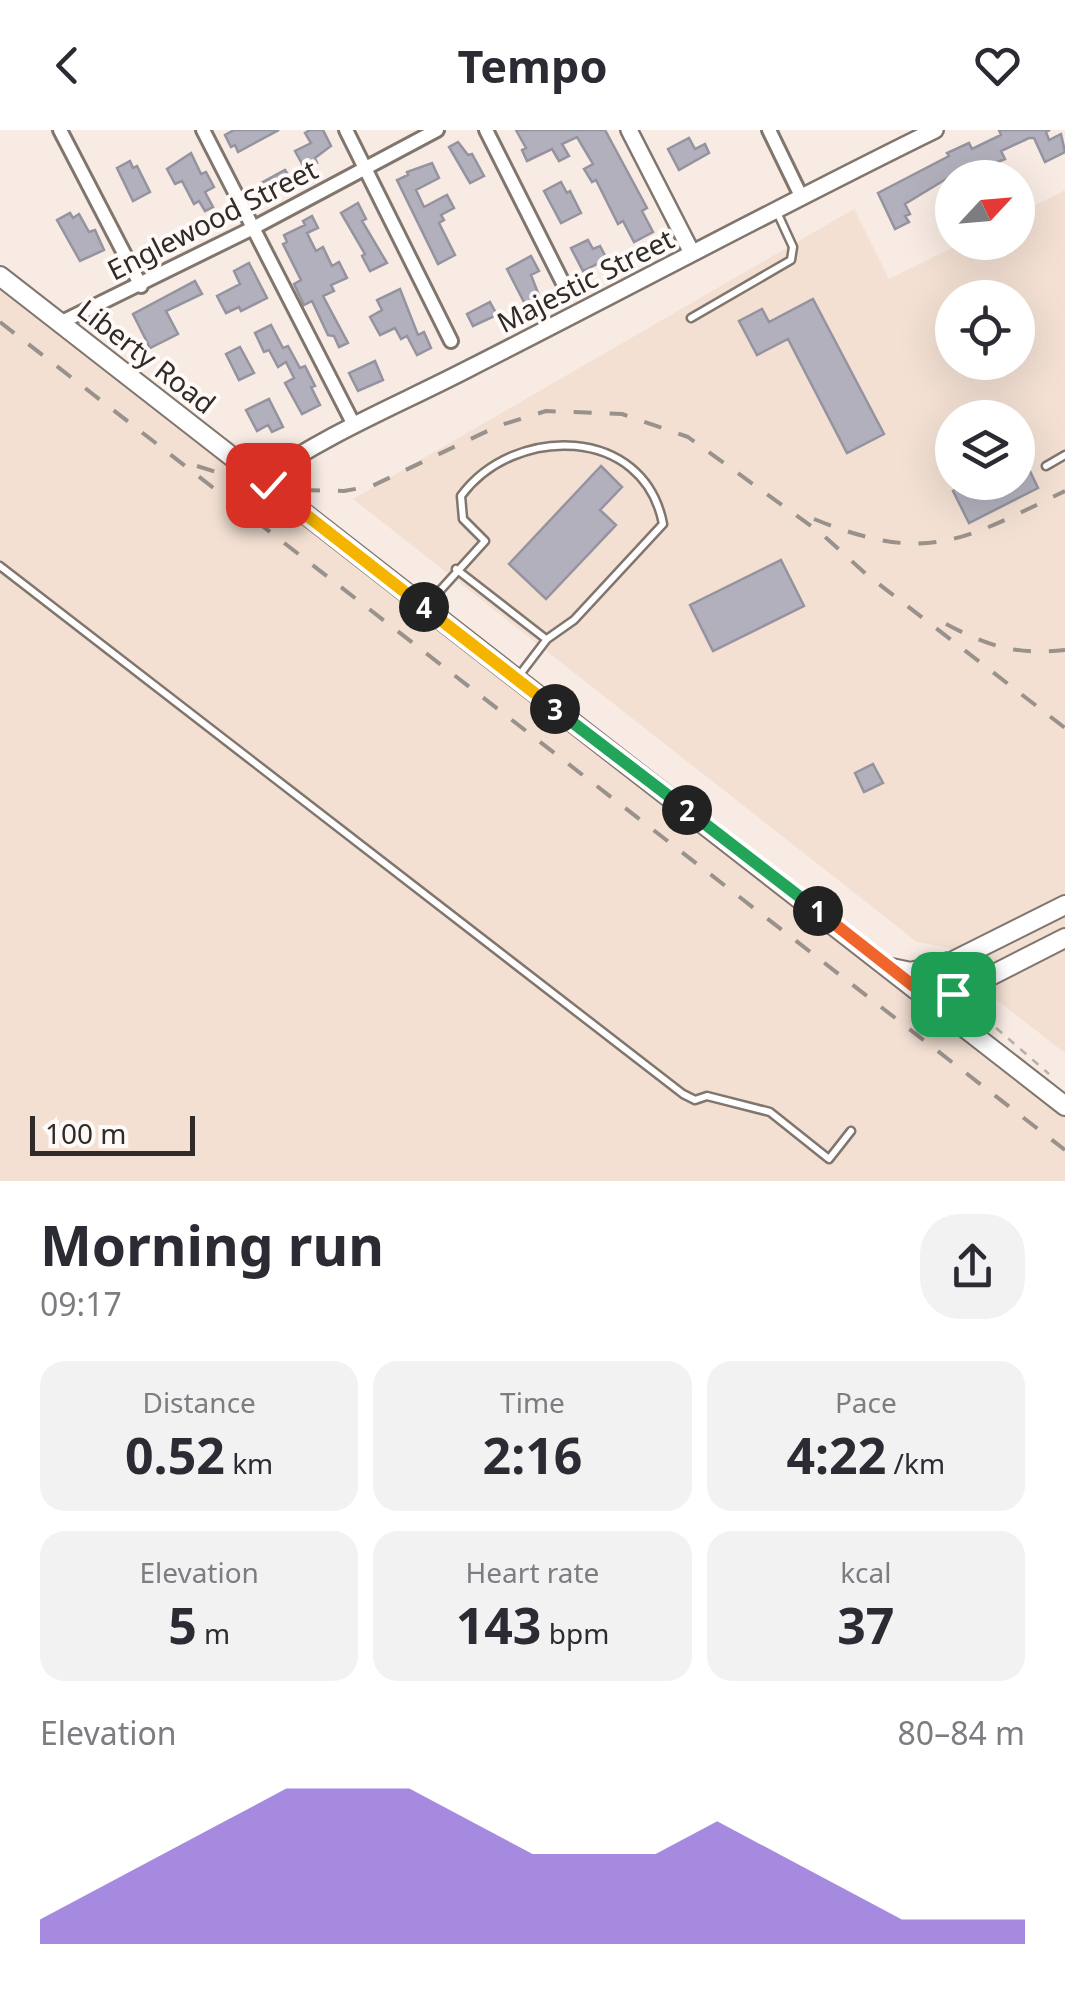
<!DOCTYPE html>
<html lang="en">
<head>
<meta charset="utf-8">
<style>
	:root { --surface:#fff; --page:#f2f2f3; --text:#2b2b33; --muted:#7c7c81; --accent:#7f5ad4 }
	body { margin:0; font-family:"Noto Sans",sans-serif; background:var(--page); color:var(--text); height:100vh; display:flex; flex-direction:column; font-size:38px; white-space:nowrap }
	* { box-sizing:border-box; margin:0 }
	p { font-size:32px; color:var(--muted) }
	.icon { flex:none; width:55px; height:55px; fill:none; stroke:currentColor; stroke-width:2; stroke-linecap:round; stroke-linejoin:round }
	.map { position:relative; height:1051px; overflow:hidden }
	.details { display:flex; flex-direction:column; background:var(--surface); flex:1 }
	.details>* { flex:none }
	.needle { width:65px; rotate:64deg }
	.buttons { position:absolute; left:935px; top:30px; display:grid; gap:20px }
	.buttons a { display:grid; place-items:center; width:100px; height:100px; border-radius:50%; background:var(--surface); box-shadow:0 10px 40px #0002; font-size:50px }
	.scale { position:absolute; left:30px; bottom:25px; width:165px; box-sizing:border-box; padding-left:10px; border:5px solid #2f2b28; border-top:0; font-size:28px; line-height:35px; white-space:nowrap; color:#2f2b28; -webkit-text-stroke:8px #fffaf7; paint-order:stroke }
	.pin { position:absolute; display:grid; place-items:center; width:85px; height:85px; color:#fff; margin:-42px; border-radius:20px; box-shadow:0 5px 15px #0006 }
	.km { position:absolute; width:50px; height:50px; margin:-25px; border-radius:50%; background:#222; color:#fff; font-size:28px; line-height:50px; text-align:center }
	.round { display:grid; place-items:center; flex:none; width:105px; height:105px; border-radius:40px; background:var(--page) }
	.summary { display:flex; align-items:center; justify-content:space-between; height:170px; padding:0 40px }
	h1 { font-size:55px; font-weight:700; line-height:75px }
	.figures { display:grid; grid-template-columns:repeat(3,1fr); gap:15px; height:170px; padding:10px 40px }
	.figures div { display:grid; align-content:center; border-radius:25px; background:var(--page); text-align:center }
	.figures b { font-size:50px; font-weight:700 }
	.figures small { font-size:28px; font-weight:400 }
	.figures p { font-size:28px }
	.chart { height:280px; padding:20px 40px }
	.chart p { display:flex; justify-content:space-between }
	.chart svg { width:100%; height:180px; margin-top:10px; fill:var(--accent); opacity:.7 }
	header { display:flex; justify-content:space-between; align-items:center; height:130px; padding:0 40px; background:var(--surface); font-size:45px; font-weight:700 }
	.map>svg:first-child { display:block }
	.built { fill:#f3e0d3; fill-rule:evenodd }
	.building { fill:#b2b0bc; stroke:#95939f; stroke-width:2.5 }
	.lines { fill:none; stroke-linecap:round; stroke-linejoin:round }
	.service-casing { stroke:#80766e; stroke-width:11 }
	.minor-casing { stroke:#80766e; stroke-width:18 }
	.tertiary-casing { stroke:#80766e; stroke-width:20 }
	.secondary-casing { stroke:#80766e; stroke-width:22 }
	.path { stroke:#b9b0a9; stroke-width:2.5; stroke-dasharray:8 8; stroke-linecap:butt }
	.service { stroke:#fff; stroke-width:6 }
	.minor { stroke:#fff; stroke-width:12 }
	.tertiary { stroke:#fff; stroke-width:15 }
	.secondary { stroke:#fff; stroke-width:18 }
	.rail { stroke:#99918b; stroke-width:4; stroke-dasharray:18 18; stroke-linecap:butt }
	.split-1-casing { stroke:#fff; stroke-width:20 }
	.split-2-casing { stroke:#fff; stroke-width:20 }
	.split-3-casing { stroke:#fff; stroke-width:20 }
	.split-4-casing { stroke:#fff; stroke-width:20 }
	.split-5-casing { stroke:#fff; stroke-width:20 }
	.split-1 { stroke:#f0652b; stroke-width:12 }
	.split-2 { stroke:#22a559; stroke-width:12 }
	.split-3 { stroke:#22a559; stroke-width:12 }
	.split-4 { stroke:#f5b400; stroke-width:12 }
	.split-5 { stroke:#f5b400; stroke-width:12 }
	.labels { text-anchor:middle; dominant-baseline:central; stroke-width:8; stroke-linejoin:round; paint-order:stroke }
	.street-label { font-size:28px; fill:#2f2b28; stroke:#fffaf7 }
</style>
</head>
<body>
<header><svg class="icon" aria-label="back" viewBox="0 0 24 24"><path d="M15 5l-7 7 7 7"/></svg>Tempo<svg class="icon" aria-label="heart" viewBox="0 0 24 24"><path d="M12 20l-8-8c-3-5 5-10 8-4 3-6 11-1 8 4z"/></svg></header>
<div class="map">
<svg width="1065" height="1051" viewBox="0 0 1065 1051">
	<rect width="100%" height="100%" fill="#f7ebe3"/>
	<path class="built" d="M 1065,60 L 1065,923 L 994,868 L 949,818 L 917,812 L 353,369 L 854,79 L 889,149 L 962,113 L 1018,112 L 1018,84 ZM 952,168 L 1018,168 L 1018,232 L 952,232 ZM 952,288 L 1018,288 L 1018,352 L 952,352 Z
		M 0,158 L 1065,985 L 1065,1051 L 0,1051 Z"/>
	<path class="building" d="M 234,0 L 279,0 L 238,22 L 235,15 L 231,17 L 225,5 Z
		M 310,0 L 323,0 L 331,16 L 315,28 L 317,33 L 305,39 L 295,21 L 311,13 L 305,3 Z
		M 516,0 L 605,0 L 647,78 L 642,81 L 653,102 L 634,112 L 623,91 L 618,94 L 596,50 L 592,52 L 584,39 L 593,34 L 577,7 L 562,14 L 569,26 L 559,31 L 552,19 L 527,31 L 522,20 L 526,18 Z
		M 999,0 L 1050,0 L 1046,2 L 1049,10 L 1061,4 L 1065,22 L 1045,32 L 1034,8 L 1029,8 L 1001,21 L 1005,29 L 959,48 L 956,43 L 905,74 L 910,84 L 905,86 L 909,92 L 895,99 L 878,63 L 949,26 L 947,23 L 969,13 L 972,19 L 1001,5 Z
		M 689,8 L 695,19 L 705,14 L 709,23 L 679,40 L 668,19 Z
		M 458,12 L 468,25 L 472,24 L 484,46 L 470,53 L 449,17 Z
		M 191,23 L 201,44 L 206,42 L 214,57 L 205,62 L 213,77 L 205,81 L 199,71 L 194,74 L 182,51 L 175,54 L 167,39 Z
		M 130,31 L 133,38 L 137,36 L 150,62 L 133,71 L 117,38 Z
		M 432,33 L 439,48 L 416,60 L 424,77 L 447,65 L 454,78 L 441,85 L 444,90 L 439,93 L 455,125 L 438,134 L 397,50 L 408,45 L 407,42 Z
		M 285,40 L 292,52 L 267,65 L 261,53 Z
		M 561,52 L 567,63 L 570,61 L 581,83 L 561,93 L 544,61 Z
		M 358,73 L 366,89 L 362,91 L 387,133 L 370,141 L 362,126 L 365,124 L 341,83 Z
		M 70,83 L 73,88 L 79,84 L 89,102 L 95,100 L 104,120 L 80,131 L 57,90 Z
		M 312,86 L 318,98 L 307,103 L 316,121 L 323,117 L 332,136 L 339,132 L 347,148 L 331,155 L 334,161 L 323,166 L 348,213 L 339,217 L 334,206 L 328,205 L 312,171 L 304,175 L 294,154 L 301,150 L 283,114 L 287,112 L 284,105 L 305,95 L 303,91 Z
		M 588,110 L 593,119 L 600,116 L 607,129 L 583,141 L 571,118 Z
		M 531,126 L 539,141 L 531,145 L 540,168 L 526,176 L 507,139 Z
		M 249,133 L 267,168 L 241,181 L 239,177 L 226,183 L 217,166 L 240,154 L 234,141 Z
		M 195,151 L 202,164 L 166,181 L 178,204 L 150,218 L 133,184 Z
		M 400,159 L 418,205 L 424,202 L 431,218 L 417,225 L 407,206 L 401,209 L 395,198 L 380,205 L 370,187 L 382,180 L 377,170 Z
		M 813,169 L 884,304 L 847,323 L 788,209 L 757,225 L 739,191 L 762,179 L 769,192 Z
		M 490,172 L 497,185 L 473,196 L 467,184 Z
		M 271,195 L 283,218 L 288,216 L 300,238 L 305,236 L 315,256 L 311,257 L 320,275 L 302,284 L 285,253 L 294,248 L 286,232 L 278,237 L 269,220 L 264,222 L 255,203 Z
		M 240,217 L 254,243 L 239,250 L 226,224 Z
		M 375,231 L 383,250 L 358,261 L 349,243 Z
		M 269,269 L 283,297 L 272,302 L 268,295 L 257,301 L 246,280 Z
		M 1018,316 L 1038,358 L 969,393 L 953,361 L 969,352 L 1018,352 Z
		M 601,336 L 622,357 L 600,380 L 616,395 L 546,469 L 509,434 Z
		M 781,430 L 804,476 L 713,521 L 690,475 Z
		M 873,634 L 883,653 L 864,662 L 855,643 Z"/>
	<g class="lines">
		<defs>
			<path id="service" d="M 691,188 L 791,130 L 793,117 L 776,80
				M 1046,336 L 1065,325
				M 0,436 L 683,964 L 695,970 L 707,966 L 770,982 L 829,1029 L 851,1001
				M 456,439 L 546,509
				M 426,476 L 485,411 L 463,389 L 461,366 C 514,294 644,295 663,394 L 574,490 L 547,509 L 518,547"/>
			<path id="minor" d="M 60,0 L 141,156
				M 203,0 L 353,293
				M 346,0 L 451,211
				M 486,0 L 563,153
				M 769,0 L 801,66
				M 60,193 L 253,98 L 437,0"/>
			<path id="tertiary" d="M 629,0 L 692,123
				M 261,350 C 326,304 398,275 468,239 C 624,160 778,77 935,0"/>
			<path id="secondary" d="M 0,146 L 1065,976
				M 892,838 L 911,842 L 949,832
				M 931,869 L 932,853 L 955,830 L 1065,775
				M 931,869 L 953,865 L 1065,808"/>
		</defs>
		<use href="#service" class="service-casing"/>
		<use href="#minor" class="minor-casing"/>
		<use href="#tertiary" class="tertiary-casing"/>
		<use href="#secondary" class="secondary-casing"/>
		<path class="path" d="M 972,877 L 1049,944"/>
		<use href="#service" class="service"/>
		<use href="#minor" class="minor"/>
		<use href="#tertiary" class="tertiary"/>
		<use href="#secondary" class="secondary"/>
		<path class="rail" d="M 0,192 L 1065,1020
			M 197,336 L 249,352 L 302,360 L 344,361 L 372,356 L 498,296 L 546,281 L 622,284 L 688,307 L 822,404 L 866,444 L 1065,598
			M 814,389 C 927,435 962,411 1065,361
			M 946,494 C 990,517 1016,525 1065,520"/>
	</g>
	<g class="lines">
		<defs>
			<path id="split-1" d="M 818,781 L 930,869 L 953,864"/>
			<path id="split-2" d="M 687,680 L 818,781"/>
			<path id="split-3" d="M 555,579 L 687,680"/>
			<path id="split-4" d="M 424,477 L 555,579"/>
			<path id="split-5" d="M 268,355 L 424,477"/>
		</defs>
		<use href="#split-1" class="split-1-casing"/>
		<use href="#split-2" class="split-2-casing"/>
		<use href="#split-3" class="split-3-casing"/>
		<use href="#split-4" class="split-4-casing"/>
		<use href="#split-5" class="split-5-casing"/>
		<use href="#split-1" class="split-1"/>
		<use href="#split-2" class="split-2"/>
		<use href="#split-3" class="split-3"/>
		<use href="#split-4" class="split-4"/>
		<use href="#split-5" class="split-5"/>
	</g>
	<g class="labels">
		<g class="street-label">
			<text transform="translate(212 89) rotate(-27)">Englewood Street</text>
			<text transform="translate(585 150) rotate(-27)">Majestic Street</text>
			<text transform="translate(147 226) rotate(38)">Liberty Road</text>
		</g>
	</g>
</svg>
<div class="buttons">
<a><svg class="needle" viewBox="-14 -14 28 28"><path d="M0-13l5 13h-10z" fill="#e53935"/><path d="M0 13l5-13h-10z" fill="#7c7c81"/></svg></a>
<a><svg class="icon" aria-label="locate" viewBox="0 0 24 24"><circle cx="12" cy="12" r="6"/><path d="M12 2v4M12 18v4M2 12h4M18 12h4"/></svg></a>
<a><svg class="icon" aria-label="layers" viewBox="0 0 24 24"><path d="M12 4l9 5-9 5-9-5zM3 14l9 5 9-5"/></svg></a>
</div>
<div class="scale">100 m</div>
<div class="pin" style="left:953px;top:864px;background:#1e9e55"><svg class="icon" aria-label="arrive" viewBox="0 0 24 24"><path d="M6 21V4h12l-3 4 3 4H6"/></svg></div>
<div class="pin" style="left:268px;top:355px;background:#d93025"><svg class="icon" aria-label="check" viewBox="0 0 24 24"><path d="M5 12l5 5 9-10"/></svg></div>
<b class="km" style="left:818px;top:781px">1</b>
<b class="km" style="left:687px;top:680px">2</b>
<b class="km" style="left:555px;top:579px">3</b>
<b class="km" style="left:424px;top:477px">4</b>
</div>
<section class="details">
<div class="summary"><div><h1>Morning run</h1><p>09:17</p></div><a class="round"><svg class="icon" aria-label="share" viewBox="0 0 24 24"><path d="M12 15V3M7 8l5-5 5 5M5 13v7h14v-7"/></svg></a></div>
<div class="figures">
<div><p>Distance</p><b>0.52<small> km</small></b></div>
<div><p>Time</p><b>2:16</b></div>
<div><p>Pace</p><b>4:22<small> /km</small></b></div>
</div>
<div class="figures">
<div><p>Elevation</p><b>5<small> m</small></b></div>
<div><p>Heart rate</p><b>143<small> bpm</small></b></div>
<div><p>kcal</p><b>37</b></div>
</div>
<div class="chart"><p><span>Elevation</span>80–84 m</p>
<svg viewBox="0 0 160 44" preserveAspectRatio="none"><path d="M0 44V38L10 30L20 22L30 14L40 6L50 6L60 6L70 14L80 22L90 22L100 22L110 14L120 22L130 30L140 38L150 38L160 38V44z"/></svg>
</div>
</section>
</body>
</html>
